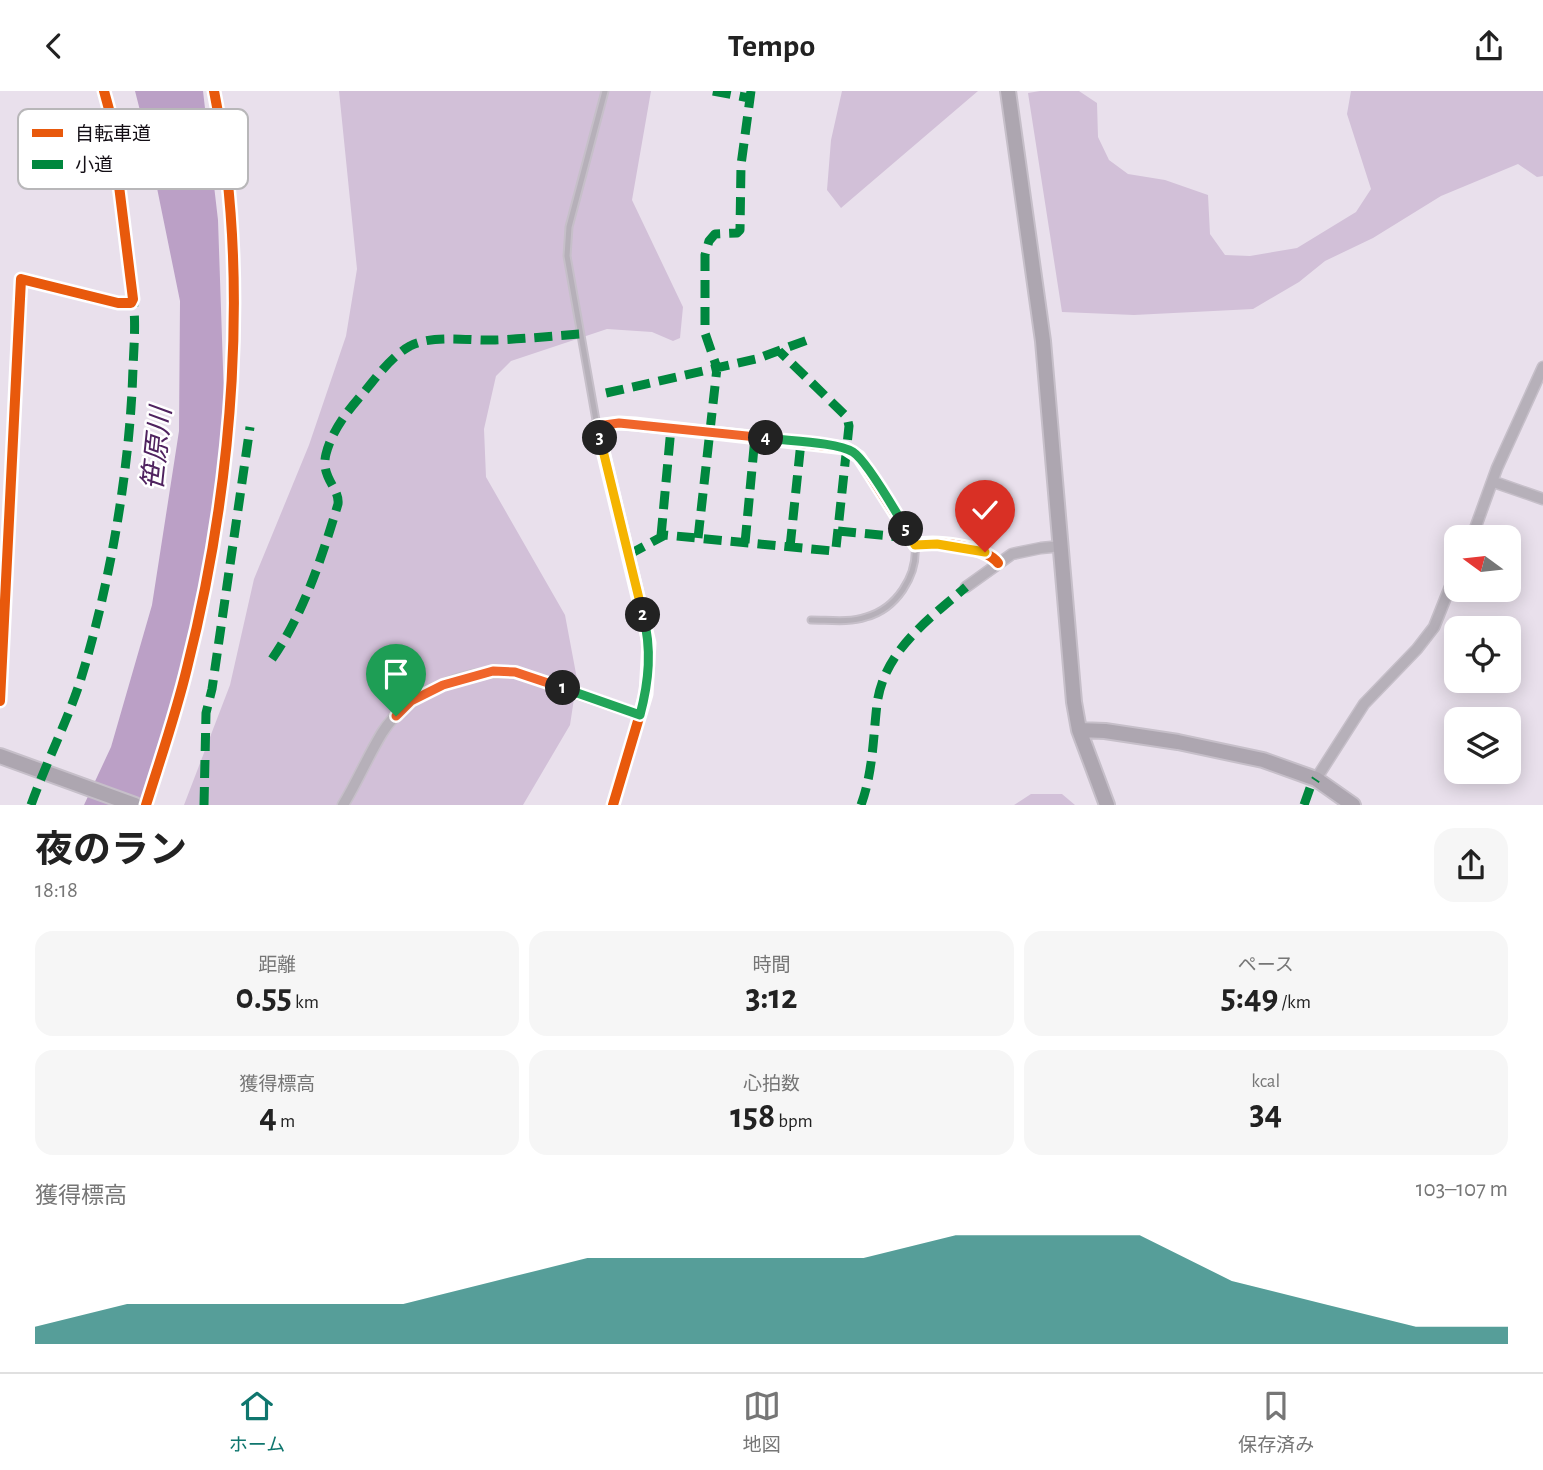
<!DOCTYPE html>
<html lang="ja">
<head>
<meta charset="utf-8">
<style>
	:root { --surface:#fff; --page:#f6f6f6; --text:#222; --muted:#767676; --line:#e0e0e0; --accent:#0f766e }
	body { margin:0; font-family:"Alegreya Sans","Noto Sans JP",sans-serif; background:var(--page); color:var(--text); height:100vh; display:flex; flex-direction:column; font-size:26px; white-space:nowrap }
	* { box-sizing:border-box; margin:0 }
	p { font-size:23px; color:var(--muted) }
	.icon { flex:none; width:38px; height:38px; fill:none; stroke:currentColor; stroke-width:2; stroke-linecap:round; stroke-linejoin:round }
	.map { position:relative; height:714px; overflow:hidden }
	.details { display:flex; flex-direction:column; background:var(--surface); flex:1 }
	.details>* { flex:none }
	.needle { width:46px; rotate:285deg }
	.controls { position:absolute; left:1444px; top:434px; display:grid; gap:14px }
	.controls a { display:grid; place-items:center; width:77px; height:77px; border-radius:14px; background:var(--surface); box-shadow:0 4px 18px #0003; font-size:35px }
	.pin { position:absolute; display:grid; place-items:center; width:60px; height:60px; color:#fff; margin:-72px -30px; border-radius:50% 50% 50% 0; rotate:-45deg; box-shadow:0 0 7px #0007 }
	.pin .icon { rotate:45deg }
	.km { position:absolute; width:35px; height:35px; margin:-18px; border-radius:50%; background:#222; color:#fff; font-size:19px; line-height:35px; text-align:center }
	.round { display:grid; place-items:center; flex:none; width:74px; height:74px; border-radius:21px; background:var(--page) }
	.summary { display:flex; align-items:center; justify-content:space-between; height:119px; padding:0 35px }
	h1 { font-size:38px; font-weight:700; line-height:52px }
	.metrics { display:grid; grid-template-columns:repeat(3,1fr); gap:10px; height:119px; padding:7px 35px }
	.metrics div { display:grid; align-content:center; border-radius:18px; background:var(--page); text-align:center }
	.metrics b { font-size:35px; font-weight:700 }
	.metrics small { font-size:19px; font-weight:400 }
	.metrics p { font-size:19px }
	.chart { height:196px; padding:14px 35px }
	.chart p { display:flex; justify-content:space-between }
	.chart svg { width:100%; height:126px; margin-top:7px; fill:var(--accent); opacity:.7 }
	header { display:flex; justify-content:space-between; align-items:center; height:91px; padding:0 35px; background:var(--surface); font-size:32px; font-weight:700 }
	.tab-bar { display:flex; justify-content:space-around; align-items:center; height:98px; border-top:2px solid var(--line); background:var(--surface); font-size:19px; color:var(--muted) }
	.tab-bar a { display:grid; justify-items:center; gap:4px }
	.tab-bar .selected { color:var(--accent) }
	.map>svg:first-child { display:block }
	.green { fill:#d2c0d8 }
	.water { fill:#bba0c6 }
	.lines { fill:none; stroke-linecap:round; stroke-linejoin:round }
	.lane-casing { stroke:#c6bfc9; stroke-width:9 }
	.street-casing { stroke:#c6bfc9; stroke-width:13 }
	.secondary-casing { stroke:#c6bfc9; stroke-width:18 }
	.lane { stroke:#b6b0b9; stroke-width:5 }
	.street { stroke:#b6b0b9; stroke-width:10 }
	.secondary { stroke:#ada6b0; stroke-width:14 }
	.quiet { stroke:#00873e; stroke-width:9; stroke-dasharray:18 9; stroke-linecap:butt }
	.cycleway-casing { stroke:#fff; stroke-width:15 }
	.cycleway { stroke:#e8590c; stroke-width:10 }
	.split-1-casing { stroke:#fff; stroke-width:14 }
	.split-2-casing { stroke:#fff; stroke-width:14 }
	.split-3-casing { stroke:#fff; stroke-width:14 }
	.split-4-casing { stroke:#fff; stroke-width:14 }
	.split-5-casing { stroke:#fff; stroke-width:14 }
	.split-6-casing { stroke:#fff; stroke-width:14 }
	.split-1 { stroke:#f0652b; stroke-width:9 }
	.split-2 { stroke:#22a559; stroke-width:9 }
	.split-3 { stroke:#f5b400; stroke-width:9 }
	.split-4 { stroke:#f0652b; stroke-width:9 }
	.split-5 { stroke:#22a559; stroke-width:9 }
	.split-6 { stroke:#f5b400; stroke-width:9 }
	.labels { text-anchor:middle; dominant-baseline:central; stroke-width:5; stroke-linejoin:round; paint-order:stroke }
	.water-label { font-size:28px; font-style:italic; fill:#4f225f; stroke:#fff }
	.key { fill:#fff; stroke:#b8b7b9; stroke-width:2 }
	.key-label { font-size:19px; fill:#130e15 }
</style>
</head>
<body>
<header><svg class="icon" aria-label="back" viewBox="0 0 24 24"><path d="M15 5l-7 7 7 7"/></svg>Tempo<svg class="icon" aria-label="share" viewBox="0 0 24 24"><path d="M12 15V3M7 8l5-5 5 5M5 13v7h14v-7"/></svg></header>
<div class="map">
<svg width="1543" height="714" viewBox="0 0 1543 714">
	<rect width="100%" height="100%" fill="#e9e0ec"/>
	<path class="green" d="M 339,0 L 651,0 L 632,109 L 683,216 L 680,247 L 673,250 L 652,241 L 607,238 L 511,270 L 496,285 L 484,338 L 486,386 L 565,524 L 577,588 L 570,634 L 523,714 L 184,714 L 230,594 L 254,488 L 309,354 L 346,245 L 357,178 Z
		M 842,0 L 978,0 L 841,117 L 827,99 L 831,49 Z
		M 1040,0 L 1079,0 L 1097,12 L 1098,46 L 1109,69 L 1128,83 L 1165,89 L 1208,104 L 1210,143 L 1225,164 L 1250,165 L 1297,157 L 1356,121 L 1371,98 L 1347,23 L 1351,0 L 1543,0 L 1543,85 L 1537,86 L 1518,73 L 1441,105 L 1373,147 L 1325,170 L 1299,191 L 1253,218 L 1134,224 L 1062,221 L 1028,2 Z
		M 1031,703 L 1062,703 L 1075,714 L 1014,714 Z"/>
	<path class="water" d="M 135,0 L 203,0 L 218,129 L 225,336 L 206,485 L 164,669 L 144,714 L 84,714 L 111,656 L 152,514 L 179,340 L 180,210 L 146,43 Z"/>
	<g class="lines">
		<defs>
			<path id="lane" d="M 597,335 L 567,165 L 569,136 L 605,0
				M 811,529 C 829,529 849,532 866,526 C 896,518 918,485 915,454"/>
			<path id="street" d="M 1494,391 L 1543,408
				M 1472,446 L 1497,377 L 1543,276
				M 966,496 L 1012,463 L 1041,457 L 1062,455
				M 0,610 L 21,188 L 118,212 L 131,212 L 133,208 L 110,22 L 104,0
				M 1316,688 L 1364,613 L 1417,558 L 1434,536 L 1456,481
				M 146,714 C 160,669 176,623 187,577 C 233,396 251,184 214,0
				M 343,714 C 357,691 368,665 382,642 C 409,599 466,579 515,581 L 640,624
				M 613,714 L 646,603 L 649,552 L 597,335 L 619,332 L 635,333 L 845,357 L 859,366 L 915,454 C 935,449 985,455 998,472"/>
			<path id="secondary" d="M 1008,0 L 1043,250 L 1074,611 L 1079,639 L 1107,714
				M 1079,639 L 1105,640 L 1178,651 L 1263,669 L 1316,688 L 1353,714
				M 0,665 L 135,714"/>
		</defs>
		<use href="#lane" class="lane-casing"/>
		<use href="#street" class="street-casing"/>
		<use href="#secondary" class="secondary-casing"/>
		<use href="#lane" class="lane"/>
		<use href="#street" class="street"/>
		<use href="#secondary" class="secondary"/>
		<path class="quiet" d="M 713,0 L 749,7
			M 606,302 L 756,268 L 813,247
			M 838,440 L 911,447
			M 661,445 L 671,337
			M 698,447 L 717,277 L 705,242 L 705,164 L 709,150 L 715,143 L 737,142 L 740,139 L 741,74 L 751,0
			M 745,452 L 755,346
			M 790,456 L 801,351
			M 628,464 L 665,444 L 833,460 L 836,457 L 849,335 L 847,326 L 779,260
			M 272,568 C 304,522 322,466 338,413 C 340,397 320,387 326,363 C 332,339 349,318 365,300 C 378,284 392,265 410,255 C 434,243 469,250 495,249 C 524,248 552,245 580,243
			M 31,714 C 46,672 66,633 80,591 C 110,494 130,378 133,277 C 134,254 136,231 133,208
			M 204,714 L 206,622 L 212,598 L 250,336
			M 861,714 C 873,681 873,648 877,613 C 884,560 928,529 966,496
			M 1304,714 L 1310,697 L 1316,688"/>
		<defs>
			<path id="cycleway" d="M 0,610 L 21,188 L 118,212 L 131,212 L 133,208 L 110,22 L 104,0
				M 146,714 C 160,669 176,623 187,577 C 233,396 251,184 214,0
				M 613,714 L 646,603 L 649,552 L 597,335 L 619,332 L 635,333 L 845,357 L 859,366 L 915,454 C 935,449 985,455 998,472"/>
		</defs>
		<use href="#cycleway" class="cycleway-casing"/>
		<use href="#cycleway" class="cycleway"/>
	</g>
	<g class="lines">
		<defs>
			<path id="split-1" d="M 396,625 L 411,610 L 443,594 L 493,580 L 515,581 L 563,597"/>
			<path id="split-2" d="M 563,597 L 640,624 C 649,590 652,558 643,524"/>
			<path id="split-3" d="M 600,347 L 643,524"/>
			<path id="split-4" d="M 600,347 L 597,335 L 619,332 L 766,347"/>
			<path id="split-5" d="M 766,347 C 787,350 837,351 853,361 C 867,370 896,421 906,438"/>
			<path id="split-6" d="M 906,438 L 915,454 L 937,453 L 985,461"/>
		</defs>
		<use href="#split-1" class="split-1-casing"/>
		<use href="#split-2" class="split-2-casing"/>
		<use href="#split-3" class="split-3-casing"/>
		<use href="#split-4" class="split-4-casing"/>
		<use href="#split-5" class="split-5-casing"/>
		<use href="#split-6" class="split-6-casing"/>
		<use href="#split-1" class="split-1"/>
		<use href="#split-2" class="split-2"/>
		<use href="#split-3" class="split-3"/>
		<use href="#split-4" class="split-4"/>
		<use href="#split-5" class="split-5"/>
		<use href="#split-6" class="split-6"/>
	</g>
	<g class="labels">
		<g class="water-label">
			<text transform="translate(158 358) rotate(-84)">笹原川</text>
		</g>
	</g>
	<rect x="18" y="18" width="230" height="80" rx="10" class="key"/>
	<rect x="32" y="38" width="31" height="8" fill="#e8590c"/>
	<rect x="32" y="69" width="31" height="9" fill="#00873e"/>
	<g class="key-label">
		<text x="75" y="49">自転車道</text>
		<text x="75" y="80">小道</text>
	</g>
</svg>
<div class="controls">
<a><svg class="needle" viewBox="-14 -14 28 28"><path d="M0-13l5 13h-10z" fill="#e53935"/><path d="M0 13l5-13h-10z" fill="#767676"/></svg></a>
<a><svg class="icon" aria-label="locate" viewBox="0 0 24 24"><circle cx="12" cy="12" r="6"/><path d="M12 2v4M12 18v4M2 12h4M18 12h4"/></svg></a>
<a><svg class="icon" aria-label="layers" viewBox="0 0 24 24"><path d="M12 4l9 5-9 5-9-5zM3 14l9 5 9-5"/></svg></a>
</div>
<div class="pin" style="left:396px;top:625px;background:#1e9e55"><svg class="icon" aria-label="arrive" viewBox="0 0 24 24"><path d="M6 21V4h12l-3 4 3 4H6"/></svg></div>
<div class="pin" style="left:985px;top:461px;background:#d93025"><svg class="icon" aria-label="check" viewBox="0 0 24 24"><path d="M5 12l5 5 9-10"/></svg></div>
<b class="km" style="left:563px;top:597px">1</b>
<b class="km" style="left:643px;top:524px">2</b>
<b class="km" style="left:600px;top:347px">3</b>
<b class="km" style="left:766px;top:347px">4</b>
<b class="km" style="left:906px;top:438px">5</b>
</div>
<section class="details">
<div class="summary"><div><h1>夜のラン</h1><p>18:18</p></div><a class="round"><svg class="icon" aria-label="share" viewBox="0 0 24 24"><path d="M12 15V3M7 8l5-5 5 5M5 13v7h14v-7"/></svg></a></div>
<div class="metrics">
<div><p>距離</p><b>0.55<small> km</small></b></div>
<div><p>時間</p><b>3:12</b></div>
<div><p>ペース</p><b>5:49<small> /km</small></b></div>
</div>
<div class="metrics">
<div><p>獲得標高</p><b>4<small> m</small></b></div>
<div><p>心拍数</p><b>158<small> bpm</small></b></div>
<div><p>kcal</p><b>34</b></div>
</div>
<div class="chart"><p><span>獲得標高</span>103–107 m</p>
<svg viewBox="0 0 160 44" preserveAspectRatio="none"><path d="M0 44V38L10 30L20 30L30 30L40 30L50 22L60 14L70 14L80 14L90 14L100 6L110 6L120 6L130 22L140 30L150 38L160 38V44z"/></svg>
</div>
</section>
<nav class="tab-bar">
<a class="selected"><svg class="icon" aria-label="home" viewBox="0 0 24 24"><path d="M3 11l9-7 9 7M6 9v11h12V9"/></svg>ホーム</a>
<a><svg class="icon" aria-label="map" viewBox="0 0 24 24"><path d="M3 6l6-2 6 2 6-2v14l-6 2-6-2-6 2zM9 4v14M15 6v14"/></svg>地図</a>
<a><svg class="icon" aria-label="saved" viewBox="0 0 24 24"><path d="M7 4h10v16l-5-4-5 4z"/></svg>保存済み</a>
</nav>
</body>
</html>
